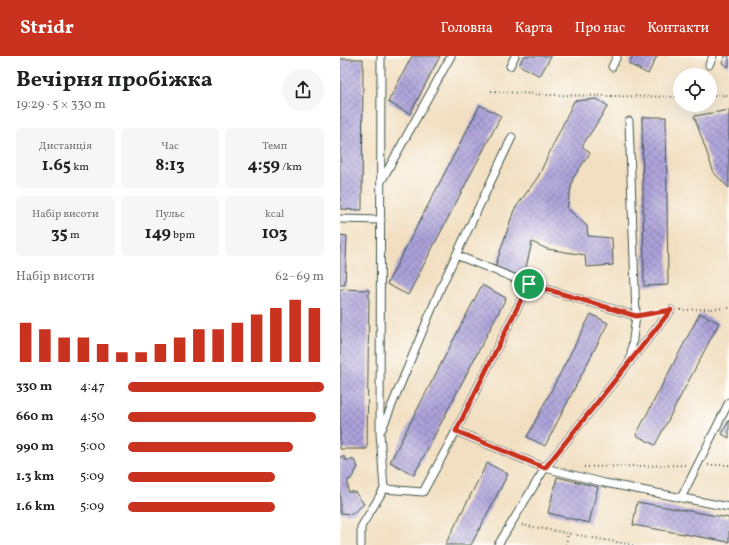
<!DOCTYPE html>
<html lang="uk">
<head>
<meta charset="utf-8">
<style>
	:root { --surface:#fff; --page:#f6f6f6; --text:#202124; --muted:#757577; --accent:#c8321e }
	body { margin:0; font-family:Vollkorn,serif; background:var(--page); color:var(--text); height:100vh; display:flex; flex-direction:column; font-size:15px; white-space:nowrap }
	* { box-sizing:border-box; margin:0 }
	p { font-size:13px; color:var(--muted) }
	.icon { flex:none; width:22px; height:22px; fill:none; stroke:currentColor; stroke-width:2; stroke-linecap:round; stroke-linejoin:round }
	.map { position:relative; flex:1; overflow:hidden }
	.panel { display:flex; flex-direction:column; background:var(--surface); width:340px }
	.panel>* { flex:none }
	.buttons { position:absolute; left:333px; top:12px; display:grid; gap:8px }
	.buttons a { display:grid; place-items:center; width:44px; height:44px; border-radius:50%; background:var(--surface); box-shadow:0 4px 16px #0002; font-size:20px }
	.pin { position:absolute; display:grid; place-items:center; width:34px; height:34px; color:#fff; margin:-17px; border:2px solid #fff; border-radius:50%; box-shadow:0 1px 4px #0007 }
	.round { display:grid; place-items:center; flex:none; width:42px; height:42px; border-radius:21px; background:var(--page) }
	.summary { display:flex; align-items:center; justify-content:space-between; height:68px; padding:0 16px }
	h1 { font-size:22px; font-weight:700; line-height:30px }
	.metrics { display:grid; grid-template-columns:repeat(3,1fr); gap:6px; height:68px; padding:4px 16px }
	.metrics div { display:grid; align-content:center; border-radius:6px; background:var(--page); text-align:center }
	.metrics b { font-size:17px; font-weight:700 }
	.metrics small { font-size:11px; font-weight:400 }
	.metrics p { font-size:11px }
	.chart { height:112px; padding:8px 16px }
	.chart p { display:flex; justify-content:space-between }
	.chart svg { width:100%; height:72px; margin-top:4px; stroke:var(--accent); stroke-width:6 }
	ul { padding:0 16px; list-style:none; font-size:13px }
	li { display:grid; grid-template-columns:64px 48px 1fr; align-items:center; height:30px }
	li i { height:10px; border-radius:5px; background:var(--accent) }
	header { display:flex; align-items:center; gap:24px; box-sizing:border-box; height:56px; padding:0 20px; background:var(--accent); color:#fff }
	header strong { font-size:19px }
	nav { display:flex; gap:22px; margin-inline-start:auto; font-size:14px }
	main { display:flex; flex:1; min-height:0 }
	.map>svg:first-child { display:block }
	.building { fill:url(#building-cross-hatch) }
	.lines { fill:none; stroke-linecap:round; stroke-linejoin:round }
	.service-casing { stroke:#3f5549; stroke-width:9 }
	.path { stroke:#3f5549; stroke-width:2; stroke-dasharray:1 3; stroke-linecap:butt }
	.service { stroke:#fff; stroke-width:7 }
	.route-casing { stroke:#fff; stroke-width:8 }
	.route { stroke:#c8321e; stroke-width:5 }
</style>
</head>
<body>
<header>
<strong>Stridr</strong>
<nav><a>Головна</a><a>Карта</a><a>Про нас</a><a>Контакти</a></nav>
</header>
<main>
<section class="panel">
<div class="summary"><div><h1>Вечірня пробіжка</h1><p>19:29 · 5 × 330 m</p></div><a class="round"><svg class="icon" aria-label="share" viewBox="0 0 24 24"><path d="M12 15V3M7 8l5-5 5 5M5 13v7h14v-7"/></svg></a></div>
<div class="metrics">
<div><p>Дистанція</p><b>1.65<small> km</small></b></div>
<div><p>Час</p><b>8:13</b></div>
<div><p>Темп</p><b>4:59<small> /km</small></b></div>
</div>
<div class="metrics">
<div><p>Набір висоти</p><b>35<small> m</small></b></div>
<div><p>Пульс</p><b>149<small> bpm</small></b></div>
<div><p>kcal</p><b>103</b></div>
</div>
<div class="chart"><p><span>Набір висоти</span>62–69 m</p>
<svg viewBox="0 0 160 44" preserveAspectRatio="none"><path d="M5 44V20M15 44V24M25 44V29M35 44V29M45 44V33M55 44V38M65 44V38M75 44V33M85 44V29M95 44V24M105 44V24M115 44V20M125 44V15M135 44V11M145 44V6M155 44V11"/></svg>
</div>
<ul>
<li><b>330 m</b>4:47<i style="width:100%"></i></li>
<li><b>660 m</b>4:50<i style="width:96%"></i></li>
<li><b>990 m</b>5:00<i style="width:84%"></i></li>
<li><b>1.3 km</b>5:09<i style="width:75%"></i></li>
<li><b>1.6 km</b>5:09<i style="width:75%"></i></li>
</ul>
</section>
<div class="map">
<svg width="389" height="489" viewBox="0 0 389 489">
	<defs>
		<pattern id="building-cross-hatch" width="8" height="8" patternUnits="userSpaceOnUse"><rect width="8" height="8" fill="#aba1d9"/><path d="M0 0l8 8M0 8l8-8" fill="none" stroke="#8b84b1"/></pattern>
	</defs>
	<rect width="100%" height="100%" fill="#fdfcf7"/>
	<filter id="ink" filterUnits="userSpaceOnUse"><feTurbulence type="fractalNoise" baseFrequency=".025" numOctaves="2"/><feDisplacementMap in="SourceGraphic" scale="8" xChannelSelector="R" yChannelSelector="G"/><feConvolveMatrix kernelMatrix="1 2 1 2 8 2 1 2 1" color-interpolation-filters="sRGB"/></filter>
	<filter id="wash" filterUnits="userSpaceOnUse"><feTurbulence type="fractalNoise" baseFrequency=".012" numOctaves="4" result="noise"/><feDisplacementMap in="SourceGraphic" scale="16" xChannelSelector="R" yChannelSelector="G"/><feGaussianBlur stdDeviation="0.9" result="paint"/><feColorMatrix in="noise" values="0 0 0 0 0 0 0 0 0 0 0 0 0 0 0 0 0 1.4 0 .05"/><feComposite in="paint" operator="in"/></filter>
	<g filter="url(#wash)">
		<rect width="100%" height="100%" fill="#f2dfc1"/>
		<g id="blocks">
			<path class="building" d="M 72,0 L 100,0 L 70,58 L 48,46 Z
				M 184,0 L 211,0 L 200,20 L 179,9 Z
				M 293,0 L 317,0 L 308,18 L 289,8 Z
				M 385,0 L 389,0 L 389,11 L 382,7 Z
				M 0,3 L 23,3 L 22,154 L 0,153 Z
				M 257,43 L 268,50 L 242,90 L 250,97 L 233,122 L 227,152 L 247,170 L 248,180 L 272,182 L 273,209 L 246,211 L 245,199 L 207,193 L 192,186 L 183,224 L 155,211 L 174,154 L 198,121 L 234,45 Z
				M 140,49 L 161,60 L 68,239 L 47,228 Z
				M 389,54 L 389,132 L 374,117 L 354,60 Z
				M 302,61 L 326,61 L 328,229 L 304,230 Z
				M 0,179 L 7,180 L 5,229 L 0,229 Z
				M 142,229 L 166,242 L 74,419 L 50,406 Z
				M 0,233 L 29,234 L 27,393 L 0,393 Z
				M 360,257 L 379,267 L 315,389 L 296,379 Z
				M 251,258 L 268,267 L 205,390 L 187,381 Z
				M 389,364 L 389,382 L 382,378 Z
				M 0,401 L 5,401 L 5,404 L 14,404 L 18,411 L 11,423 L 8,424 L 8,436 L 15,436 L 24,448 L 12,458 L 0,457 Z
				M 147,407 L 168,418 L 131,489 L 105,489 Z
				M 217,421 L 258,431 L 249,467 L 208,457 Z
				M 297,446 L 389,462 L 389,486 L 293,469 Z"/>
		</g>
	</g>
	<g filter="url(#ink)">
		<use href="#blocks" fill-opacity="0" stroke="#3f5549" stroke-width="1"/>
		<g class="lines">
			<defs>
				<path id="service" d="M 369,9 L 373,0
					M 170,10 L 175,0
					M 272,11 L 277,0
					M 289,65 L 296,260 L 290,306
					M 42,124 L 111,0
					M 0,163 L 41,164
					M 116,199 L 189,228
					M 42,373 L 101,231 L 172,81
					M 116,375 L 189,228 L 296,260
					M 44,433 L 83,436 L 116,375 L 205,412 L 265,427 L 389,451
					M 341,442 L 389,346
					M 21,489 L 21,471 L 44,433 L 40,377 L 41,0
					M 158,489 L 205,412 L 331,254"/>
			</defs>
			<use href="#service" class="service-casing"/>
			<path class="path" d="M 151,35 L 208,39 L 340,41
				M 370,40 L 389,39
				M 340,254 L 389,252
				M 305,259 L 316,257
				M 368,409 L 389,409
				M 244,411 L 348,409
				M 182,469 L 293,489
				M 226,489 L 228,477"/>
			<use href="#service" class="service"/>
		</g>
	</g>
	<g class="lines" filter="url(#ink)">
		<defs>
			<path id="route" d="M 189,228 L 296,260 L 331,254 L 205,412 L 116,375 Z"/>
		</defs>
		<use href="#route" class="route-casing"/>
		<use href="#route" class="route"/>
	</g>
</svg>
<div class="buttons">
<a><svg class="icon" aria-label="locate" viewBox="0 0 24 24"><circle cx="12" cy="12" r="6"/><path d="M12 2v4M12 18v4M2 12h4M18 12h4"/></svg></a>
</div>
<div class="pin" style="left:189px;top:228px;background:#1e9e55"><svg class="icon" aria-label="arrive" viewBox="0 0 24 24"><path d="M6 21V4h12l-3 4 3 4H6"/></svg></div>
</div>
</main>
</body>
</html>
